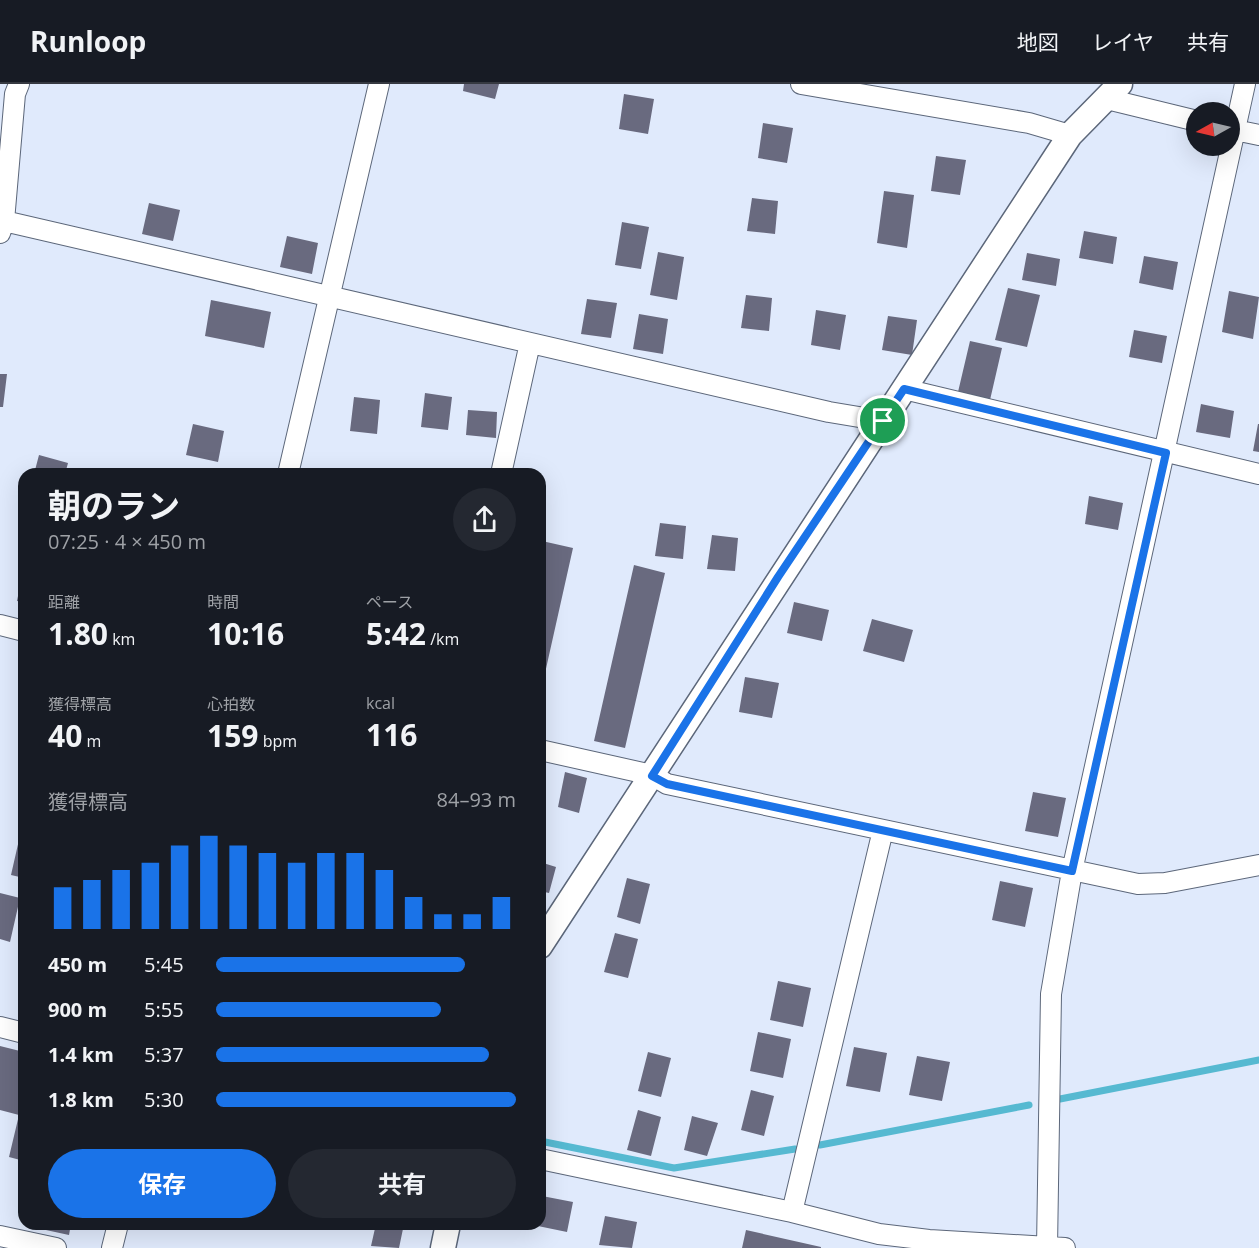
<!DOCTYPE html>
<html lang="ja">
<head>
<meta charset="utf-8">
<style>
	:root { --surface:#171b24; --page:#242831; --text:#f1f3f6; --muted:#9ea1a6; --line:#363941; --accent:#1a73e8 }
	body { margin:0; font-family:"Open Sans","Noto Sans JP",sans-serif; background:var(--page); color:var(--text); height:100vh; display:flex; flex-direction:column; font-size:22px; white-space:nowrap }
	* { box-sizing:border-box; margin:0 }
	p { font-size:20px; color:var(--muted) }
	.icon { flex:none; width:33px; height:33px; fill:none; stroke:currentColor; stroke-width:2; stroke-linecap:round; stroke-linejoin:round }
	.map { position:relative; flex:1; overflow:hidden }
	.drawer { position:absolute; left:18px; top:384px; width:528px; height:762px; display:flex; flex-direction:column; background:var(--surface); border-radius:18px; box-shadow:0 6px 24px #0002 }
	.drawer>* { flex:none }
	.needle { width:39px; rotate:262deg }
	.tools { position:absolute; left:1186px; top:18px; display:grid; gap:12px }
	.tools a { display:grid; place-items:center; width:54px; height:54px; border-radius:50%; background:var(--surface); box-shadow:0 6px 24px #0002; font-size:30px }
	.pin { position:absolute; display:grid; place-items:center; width:51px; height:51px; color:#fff; margin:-26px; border:3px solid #fff; border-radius:50%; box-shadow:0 2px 6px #0007 }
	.round { display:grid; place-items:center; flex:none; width:63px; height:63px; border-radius:32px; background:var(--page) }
	.head { display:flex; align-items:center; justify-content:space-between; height:102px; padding:0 30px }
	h1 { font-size:33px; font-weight:700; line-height:45px }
	.stats { display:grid; grid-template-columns:repeat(3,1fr); gap:9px; height:102px; padding:6px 30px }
	.stats div { display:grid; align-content:center }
	.stats b { font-size:30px; font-weight:700 }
	.stats small { font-size:16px; font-weight:400 }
	.stats p { font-size:16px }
	.chart { height:168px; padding:12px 30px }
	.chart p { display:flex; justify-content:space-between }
	.chart svg { width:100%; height:108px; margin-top:6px; stroke:var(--accent); stroke-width:6 }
	.action { display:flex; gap:12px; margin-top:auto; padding:12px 30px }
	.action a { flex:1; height:69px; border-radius:36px; background:var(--accent); color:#fff; font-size:24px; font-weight:700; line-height:69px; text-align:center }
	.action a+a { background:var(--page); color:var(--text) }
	ul { padding:0 30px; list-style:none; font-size:20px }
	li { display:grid; grid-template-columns:96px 72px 1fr; align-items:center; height:45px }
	li i { height:15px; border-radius:8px; background:var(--accent) }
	header { display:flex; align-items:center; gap:36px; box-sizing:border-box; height:84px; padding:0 30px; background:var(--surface); border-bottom:2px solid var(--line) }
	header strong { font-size:28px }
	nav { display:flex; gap:33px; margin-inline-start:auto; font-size:21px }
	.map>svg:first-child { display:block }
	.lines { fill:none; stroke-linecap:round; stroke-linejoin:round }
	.stream { stroke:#56b9d1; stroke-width:7 }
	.building { fill:#696a7f }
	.minor-casing { stroke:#5c677a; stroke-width:22 }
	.tertiary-casing { stroke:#5c677a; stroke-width:27 }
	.minor { stroke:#fff; stroke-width:20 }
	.tertiary { stroke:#fff; stroke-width:24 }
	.route-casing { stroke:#fff; stroke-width:12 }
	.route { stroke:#1a73e8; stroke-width:8 }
</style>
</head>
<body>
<header>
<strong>Runloop</strong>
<nav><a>地図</a><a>レイヤ</a><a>共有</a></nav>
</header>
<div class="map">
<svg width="1259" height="1164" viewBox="0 0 1259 1164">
	<rect width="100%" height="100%" fill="#e0eafc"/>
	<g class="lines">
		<path class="stream" d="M 1060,1015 L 1259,976
			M 540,1057 L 674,1084 L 795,1065
			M 820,1061 L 1029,1021"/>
	</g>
	<path class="building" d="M 464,0 L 499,0 L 495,15 L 463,7 Z
		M 624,10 L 654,15 L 648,50 L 619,45 Z
		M 763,39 L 793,44 L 787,79 L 758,74 Z
		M 936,72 L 966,76 L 960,111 L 931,107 Z
		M 884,107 L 914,111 L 907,164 L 877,159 Z
		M 752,114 L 778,117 L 775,150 L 747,147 Z
		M 149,119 L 180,126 L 173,157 L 142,150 Z
		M 622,138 L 649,143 L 641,185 L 615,181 Z
		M 1084,147 L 1117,153 L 1113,180 L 1079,174 Z
		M 287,152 L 318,159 L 312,190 L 280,183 Z
		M 658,168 L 684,173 L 677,216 L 650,211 Z
		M 1027,169 L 1060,175 L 1056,202 L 1022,196 Z
		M 1144,172 L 1178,178 L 1173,206 L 1139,199 Z
		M 1008,204 L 1040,211 L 1027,263 L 995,256 Z
		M 1229,207 L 1259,213 L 1253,255 L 1222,248 Z
		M 746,211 L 772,214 L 769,247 L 741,244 Z
		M 587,215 L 617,219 L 611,254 L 581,250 Z
		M 211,216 L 271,228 L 264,264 L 205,252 Z
		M 816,226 L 846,231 L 840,266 L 811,261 Z
		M 639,230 L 668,235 L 663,270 L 633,265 Z
		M 888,232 L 917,236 L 912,271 L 882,266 Z
		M 1134,246 L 1167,252 L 1162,279 L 1129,273 Z
		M 970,257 L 1002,264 L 990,316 L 958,308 Z
		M 0,290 L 7,290 L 3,323 L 0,323 Z
		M 425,309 L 452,313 L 448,346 L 421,343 Z
		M 354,313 L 380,316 L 377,350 L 350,347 Z
		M 1201,320 L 1234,327 L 1230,354 L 1196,348 Z
		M 468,326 L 497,328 L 496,354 L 466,351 Z
		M 193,340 L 224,347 L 218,378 L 186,371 Z
		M 1258,340 L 1259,340 L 1259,368 L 1253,367 Z
		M 39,371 L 68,379 L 65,390 L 34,390 Z
		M 1089,412 L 1123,419 L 1118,446 L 1085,440 Z
		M 660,439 L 686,442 L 683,475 L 655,472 Z
		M 712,451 L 738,454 L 735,487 L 707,485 Z
		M 542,457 L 573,464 L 541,607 L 540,465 Z
		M 634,481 L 665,489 L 625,664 L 594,657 Z
		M 23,487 L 24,487 L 24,518 L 17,517 Z
		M 794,518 L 829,526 L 822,557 L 787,549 Z
		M 872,535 L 913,546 L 904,578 L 863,567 Z
		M 745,593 L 779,599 L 772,634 L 739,628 Z
		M 565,688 L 587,694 L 579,729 L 558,723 Z
		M 1033,708 L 1066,714 L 1058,753 L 1025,747 Z
		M 21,747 L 24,748 L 24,794 L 11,791 Z
		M 540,778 L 556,783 L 549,809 L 540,807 Z
		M 627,794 L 650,800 L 640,840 L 617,833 Z
		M 1000,797 L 1033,804 L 1025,843 L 992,836 Z
		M 0,809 L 20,814 L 10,858 L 0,855 Z
		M 615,849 L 638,855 L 628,894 L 604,888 Z
		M 778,897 L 811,904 L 803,943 L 770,936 Z
		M 758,948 L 791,955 L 783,994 L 750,987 Z
		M 0,962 L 24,968 L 24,1077 L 9,1073 L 19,1031 L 0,1026 Z
		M 854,963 L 887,969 L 880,1008 L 846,1002 Z
		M 648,968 L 671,974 L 661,1013 L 638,1007 Z
		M 917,972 L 950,978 L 942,1017 L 909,1011 Z
		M 751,1006 L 774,1012 L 764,1052 L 741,1046 Z
		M 638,1026 L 661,1033 L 651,1072 L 627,1066 Z
		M 692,1032 L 718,1039 L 707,1072 L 684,1066 Z
		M 542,1112 L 573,1118 L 567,1148 L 533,1141 L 540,1140 Z
		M 605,1132 L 637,1138 L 632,1164 L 599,1161 Z
		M 33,1140 L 71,1140 L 69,1151 L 32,1143 Z
		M 376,1140 L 404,1140 L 399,1164 L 371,1162 Z
		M 746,1146 L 821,1163 L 821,1164 L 742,1164 Z"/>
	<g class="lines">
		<defs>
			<path id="minor" d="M 801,0 L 1029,39 L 1070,51
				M 1107,15 L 1197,37
				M 1230,45 L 1259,51
				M 4,137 L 829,328 L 883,337
				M 0,149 L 4,137 L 15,10 L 19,0
				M 904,305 L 1259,390
				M 288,390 L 379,0
				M 501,390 L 530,259
				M 0,541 L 24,547
				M 540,666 L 652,691 L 667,700 L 1138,800 L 1165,799 L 1259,781
				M 0,943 L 24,949
				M 540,1075 L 792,1128 L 879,1150 L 929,1156 L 1065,1164
				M 792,1128 L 883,746
				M 0,1152 L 56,1164
				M 112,1164 L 118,1140
				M 1047,1164 L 1051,910 L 1072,787 L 1245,0"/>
			<path id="tertiary" d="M 540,862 L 1070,51 L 1120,0
				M 443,1164 L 448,1140"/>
		</defs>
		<use href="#minor" class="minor-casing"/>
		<use href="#tertiary" class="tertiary-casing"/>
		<use href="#minor" class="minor"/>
		<use href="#tertiary" class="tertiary"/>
	</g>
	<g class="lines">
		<defs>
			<path id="route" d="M 904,305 L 1166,369 L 1072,787 L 667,700 L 652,692 L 778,493 Z"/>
		</defs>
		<use href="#route" class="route-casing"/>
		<use href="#route" class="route"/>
	</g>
</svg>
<div class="tools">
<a><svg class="needle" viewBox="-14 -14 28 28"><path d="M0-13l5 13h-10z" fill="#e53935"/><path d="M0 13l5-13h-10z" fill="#9ea1a6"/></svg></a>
</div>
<div class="pin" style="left:883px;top:337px;background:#1e9e55"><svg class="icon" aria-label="arrive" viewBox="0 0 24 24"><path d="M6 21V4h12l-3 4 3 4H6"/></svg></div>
<section class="drawer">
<div class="head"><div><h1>朝のラン</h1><p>07:25 · 4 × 450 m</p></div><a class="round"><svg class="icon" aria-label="share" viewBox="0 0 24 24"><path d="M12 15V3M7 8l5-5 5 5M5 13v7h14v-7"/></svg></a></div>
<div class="stats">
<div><p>距離</p><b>1.80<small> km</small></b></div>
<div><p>時間</p><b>10:16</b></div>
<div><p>ペース</p><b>5:42<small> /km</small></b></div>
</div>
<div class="stats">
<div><p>獲得標高</p><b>40<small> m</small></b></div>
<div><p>心拍数</p><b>159<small> bpm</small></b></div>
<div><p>kcal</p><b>116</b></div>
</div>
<div class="chart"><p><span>獲得標高</span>84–93 m</p>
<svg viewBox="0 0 160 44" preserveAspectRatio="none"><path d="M5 44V27M15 44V24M25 44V20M35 44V17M45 44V10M55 44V6M65 44V10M75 44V13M85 44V17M95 44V13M105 44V13M115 44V20M125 44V31M135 44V38M145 44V38M155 44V31"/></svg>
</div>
<ul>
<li><b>450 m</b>5:45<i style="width:83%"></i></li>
<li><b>900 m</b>5:55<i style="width:75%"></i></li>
<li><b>1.4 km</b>5:37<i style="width:91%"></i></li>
<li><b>1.8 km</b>5:30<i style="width:100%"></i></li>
</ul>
<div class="action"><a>保存</a><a>共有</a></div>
</section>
</div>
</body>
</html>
